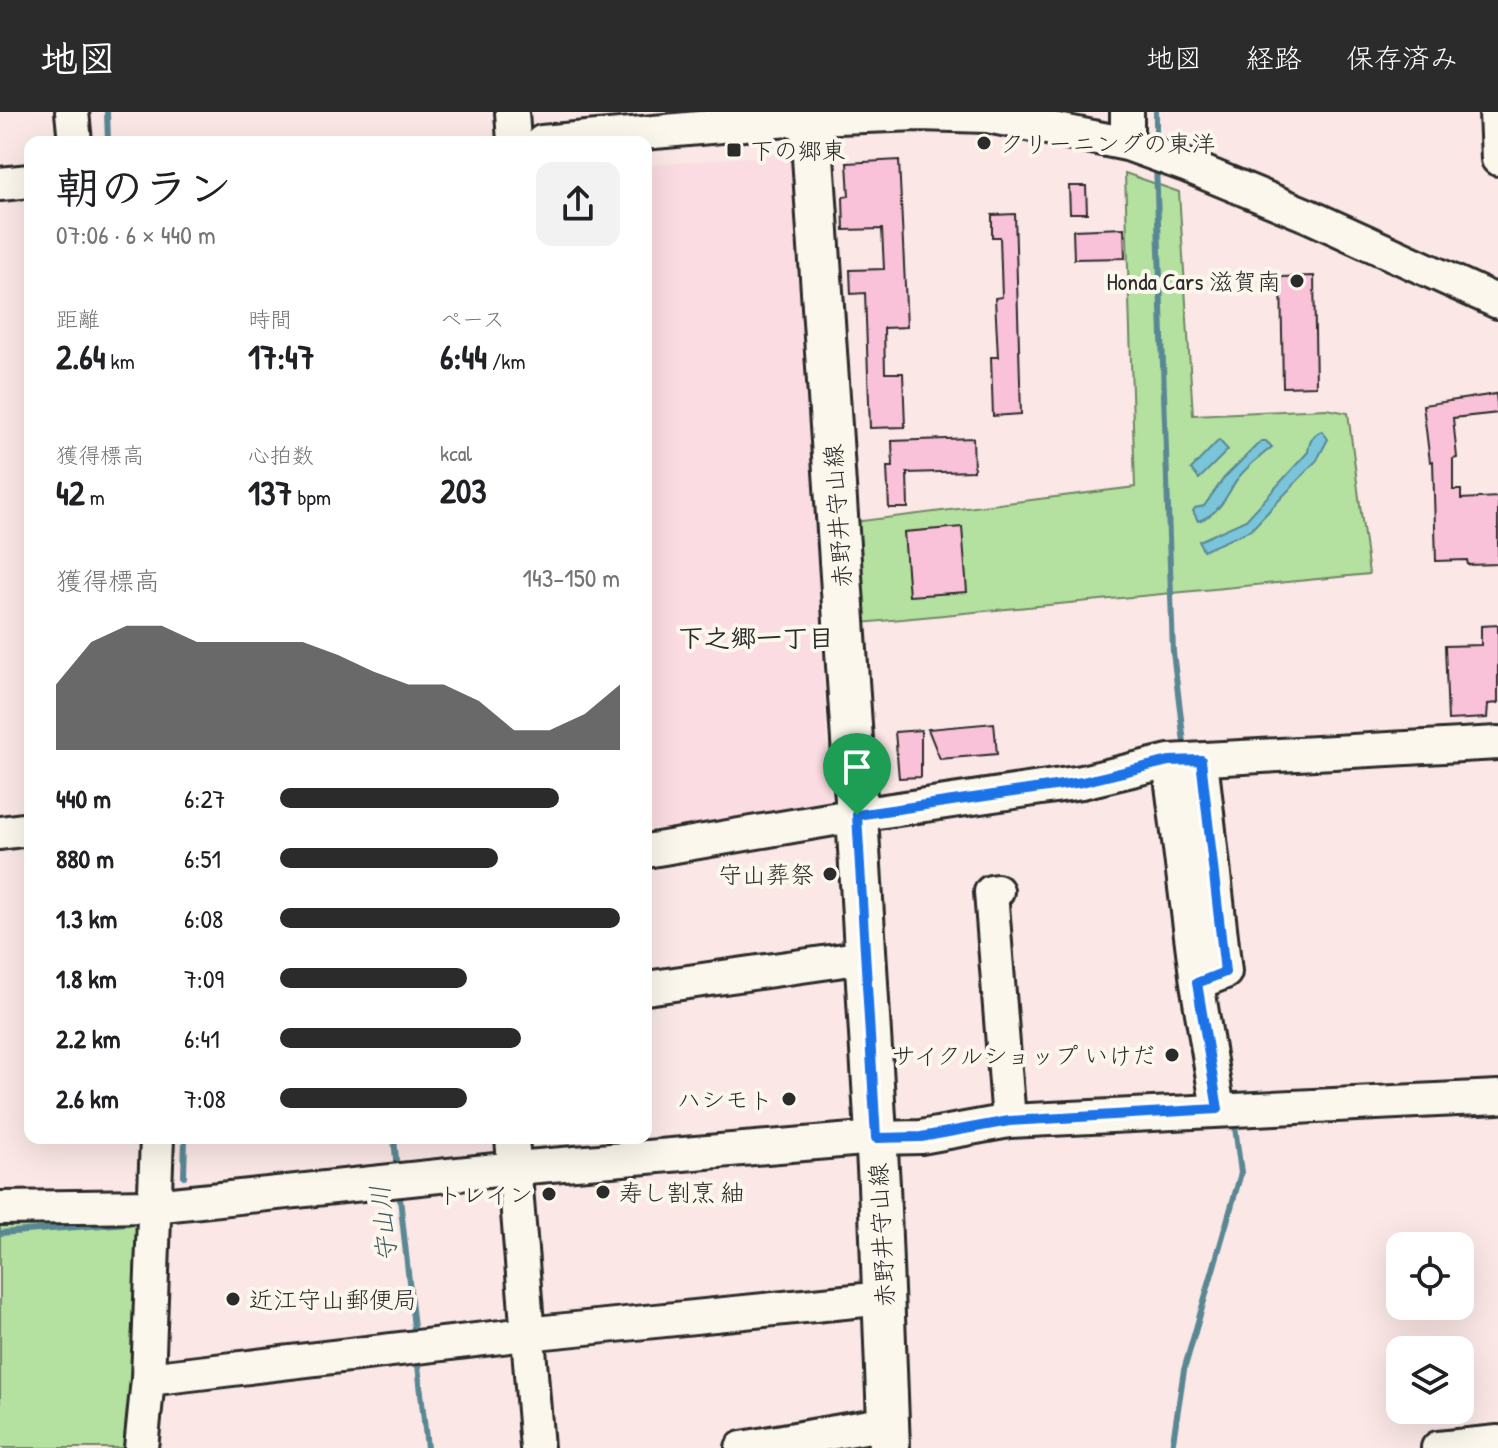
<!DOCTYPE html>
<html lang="ja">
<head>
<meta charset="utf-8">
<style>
	:root { --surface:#fff; --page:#f2f2f2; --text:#202124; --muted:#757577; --accent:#2b2b2b }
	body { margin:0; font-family:"Patrick Hand","Klee One",sans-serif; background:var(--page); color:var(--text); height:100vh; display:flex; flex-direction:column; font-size:30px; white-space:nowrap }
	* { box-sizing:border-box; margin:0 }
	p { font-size:26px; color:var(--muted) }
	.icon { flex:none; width:44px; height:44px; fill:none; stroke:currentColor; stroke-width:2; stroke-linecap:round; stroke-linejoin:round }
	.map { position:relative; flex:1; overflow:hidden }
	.side { position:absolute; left:24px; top:24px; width:628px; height:1008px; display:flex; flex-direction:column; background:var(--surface); border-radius:16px; box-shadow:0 8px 32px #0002 }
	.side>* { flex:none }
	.tools { position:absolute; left:1386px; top:1120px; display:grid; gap:16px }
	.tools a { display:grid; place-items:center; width:88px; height:88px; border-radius:16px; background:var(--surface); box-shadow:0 8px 32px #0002; font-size:40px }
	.pin { position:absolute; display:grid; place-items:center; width:68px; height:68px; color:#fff; margin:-82px -34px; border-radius:50% 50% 50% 0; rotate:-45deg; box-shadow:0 0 8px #0007 }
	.pin .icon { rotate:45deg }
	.round { display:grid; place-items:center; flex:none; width:84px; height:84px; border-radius:16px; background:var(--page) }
	.head { display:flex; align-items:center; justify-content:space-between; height:136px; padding:0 32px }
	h1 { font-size:44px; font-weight:700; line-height:60px }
	.stats { display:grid; grid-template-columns:repeat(3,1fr); gap:12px; height:136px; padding:8px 32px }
	.stats div { display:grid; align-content:center }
	.stats b { font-size:34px; font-weight:700 }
	.stats small { font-size:22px; font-weight:400 }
	.stats p { font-size:22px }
	.chart { height:224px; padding:16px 32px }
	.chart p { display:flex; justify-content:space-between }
	.chart svg { width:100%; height:144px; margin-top:8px; fill:var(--accent); opacity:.7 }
	ul { padding:0 32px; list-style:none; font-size:26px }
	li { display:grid; grid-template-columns:128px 96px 1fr; align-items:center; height:60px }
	li i { height:20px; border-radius:10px; background:var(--accent) }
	header { display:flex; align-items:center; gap:48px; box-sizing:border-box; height:112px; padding:0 40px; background:var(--accent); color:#fff }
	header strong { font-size:38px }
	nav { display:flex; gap:44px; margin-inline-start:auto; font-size:28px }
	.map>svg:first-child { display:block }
	.built { fill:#fadce2 }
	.green { fill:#b4e19f; stroke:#708665; stroke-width:2 }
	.water { fill:#7ac5da; stroke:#5a8794; stroke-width:2 }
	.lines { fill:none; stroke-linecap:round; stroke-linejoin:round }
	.stream { stroke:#5a8794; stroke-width:6 }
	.building { fill:#f9c2d9; stroke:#2b2b2b; stroke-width:2 }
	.minor-casing { stroke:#2b2b2b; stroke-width:38 }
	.major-casing { stroke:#2b2b2b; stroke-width:46 }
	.minor { stroke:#fbf7ec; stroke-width:32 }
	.major { stroke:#fbf7ec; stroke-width:40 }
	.route-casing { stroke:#fff; stroke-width:16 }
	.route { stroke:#1a73e8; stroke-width:10 }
	.poi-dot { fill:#2b2b2b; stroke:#fbf7ec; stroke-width:3 }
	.labels { text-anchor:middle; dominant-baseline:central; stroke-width:8; stroke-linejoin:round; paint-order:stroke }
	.poi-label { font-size:24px; fill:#2b2b2b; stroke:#fbf7ec; text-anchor:end }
	.street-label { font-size:24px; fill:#2b2b2b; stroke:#fbf7ec }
	.neighbourhood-label { font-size:26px; font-weight:bold; fill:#2b2b2b; stroke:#fbf7ec }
	.water-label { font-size:26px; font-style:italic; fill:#435960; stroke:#fbf7ec }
</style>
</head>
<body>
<header>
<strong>地図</strong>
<nav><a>地図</a><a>経路</a><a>保存済み</a></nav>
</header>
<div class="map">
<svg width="1498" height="1336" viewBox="0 0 1498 1336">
	<rect width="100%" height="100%" fill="#fae7e6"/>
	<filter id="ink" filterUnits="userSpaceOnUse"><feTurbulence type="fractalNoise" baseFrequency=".0125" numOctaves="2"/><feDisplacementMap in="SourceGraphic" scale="16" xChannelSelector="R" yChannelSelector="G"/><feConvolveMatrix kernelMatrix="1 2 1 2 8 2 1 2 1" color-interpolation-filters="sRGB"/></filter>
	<g filter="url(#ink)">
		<path class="built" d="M 797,41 L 830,698 L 646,718 L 646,54 Z"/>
		<path class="green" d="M 1125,61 L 1179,80 L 1193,303 L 1327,297 L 1348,301 L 1369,462 L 861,511 L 853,410 L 1135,375 Z
			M 153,1094 L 141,1336 L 0,1336 L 0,1096 Z"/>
		<path class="water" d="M 1322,319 L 1328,327 L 1317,348 L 1251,418 L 1203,439 L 1199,429 L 1246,408 L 1308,340 C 1309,331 1313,322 1322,319 Z
			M 1219,328 L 1228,338 L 1199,367 L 1191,357 Z
			M 1261,329 L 1266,329 L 1272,335 C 1260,345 1242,358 1234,372 C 1225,388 1217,403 1198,409 L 1193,399 L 1195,396 L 1204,394 L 1224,366 Z"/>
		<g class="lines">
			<path class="stream" d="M 107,0 L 108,30
				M 1156,0 L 1156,32
				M 1156,52 L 1173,540 L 1185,639
				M 394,1026 L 397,1058
				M 184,1064 L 185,1026
				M 399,1077 L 415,1225
				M 0,1121 L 128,1111
				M 417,1244 L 427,1336
				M 1172,1336 L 1184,1258 L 1241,1061 L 1234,1007"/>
		</g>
		<path class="building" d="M 899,48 L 907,215 L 884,216 L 885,261 L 903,261 L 905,315 L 870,316 L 865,181 L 851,182 L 850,158 L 884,157 L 882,117 L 844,118 L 843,85 L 849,84 L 847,51 Z
			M 1069,74 L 1086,74 L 1087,101 L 1070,101 Z
			M 1015,102 L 1021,302 L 993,304 L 991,245 L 998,245 L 995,186 L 1002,185 L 1000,125 L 992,125 L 992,103 Z
			M 1124,116 L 1125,146 L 1074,147 L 1073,118 Z
			M 1314,164 L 1316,274 L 1283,275 L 1281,165 Z
			M 1496,282 L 1498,301 L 1453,306 L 1457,346 L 1453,347 L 1453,378 L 1461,378 L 1461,387 L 1498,385 L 1498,452 L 1468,453 L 1467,448 L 1436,449 L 1433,349 L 1430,350 L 1423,293 Z
			M 973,326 L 974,359 L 907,361 L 908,396 L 889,396 L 887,355 L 893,355 L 892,329 Z
			M 962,415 L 967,480 L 909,484 L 904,420 Z
			M 1498,513 L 1498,591 L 1488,592 L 1487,606 L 1448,608 L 1445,534 L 1481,533 L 1481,514 Z
			M 994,611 L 997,642 L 940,647 L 928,617 Z
			M 921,618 L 921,665 L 899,666 L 895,620 Z"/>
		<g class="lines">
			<defs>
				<path id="minor" d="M 72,0 L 75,30
					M 512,0 L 514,30
					M 1127,0 L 1127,32
					M 1496,0 L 1498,47
					M 542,30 L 810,6 L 919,2 L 988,4 L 1127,32 L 1188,54 L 1309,104 L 1498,190
					M 0,72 L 30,69
					M 1201,648 L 1225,860 L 1197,871 L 1218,997
					M 1169,649 L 1197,871
					M 0,721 L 30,717
					M 646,739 L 857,703 L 1082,670 L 1169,649 L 1498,631
					M 997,779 L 991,780 L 1009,1009
					M 646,876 L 865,845
					M 512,1026 L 537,1336
					M 0,1096 L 153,1094 L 515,1056 L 876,1026 L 921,1025 L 1009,1009 L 1498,985
					M 148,1267 L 526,1222 L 884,1186
					M 141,1336 L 148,1267 L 157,1026
					M 742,1336 L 888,1311
					M 1438,1336 L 1498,1330"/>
				<path id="major" d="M 810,0 L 857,703 L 879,1073 L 889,1336"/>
			</defs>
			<use href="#minor" class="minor-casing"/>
			<use href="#major" class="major-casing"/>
			<use href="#minor" class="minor"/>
			<use href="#major" class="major"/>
		</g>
	</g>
	<g class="lines" filter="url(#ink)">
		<defs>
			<path id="route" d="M 1201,648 L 1225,860 L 1197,871 L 1218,997 L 1009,1009 L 921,1025 L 876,1026 L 857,703 L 1082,670 L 1169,649 Z"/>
		</defs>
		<use href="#route" class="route-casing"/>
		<use href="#route" class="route"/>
	</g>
	<g class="poi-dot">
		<circle cx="984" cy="31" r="8"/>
		<rect x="726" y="30" width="16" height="16" rx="4"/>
		<circle cx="1297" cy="169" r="8"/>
		<circle cx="830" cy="762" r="8"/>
		<circle cx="1172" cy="943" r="8"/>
		<circle cx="789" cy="987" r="8"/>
		<circle cx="603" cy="1080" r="8"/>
		<circle cx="549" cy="1082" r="8"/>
		<circle cx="233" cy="1187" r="8"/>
	</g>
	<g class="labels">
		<g class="poi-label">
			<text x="1000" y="31" text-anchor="start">クリーニングの東洋</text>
			<text x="750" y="38" text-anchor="start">下の郷東</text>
			<text x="1281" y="169">Honda Cars 滋賀南</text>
			<text x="814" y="762">守山葬祭</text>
			<text x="1156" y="943">サイクルショップ いけだ</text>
			<text x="773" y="987">ハシモト</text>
			<text x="619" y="1080" text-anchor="start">寿し割烹 紬</text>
			<text x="533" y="1082">トレイン</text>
			<text x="249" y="1187" text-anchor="start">近江守山郵便局</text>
		</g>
		<g class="street-label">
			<text transform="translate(837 404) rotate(-94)">赤野井守山線</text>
			<text transform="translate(881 1123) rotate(-93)">赤野井守山線</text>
		</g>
		<g class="neighbourhood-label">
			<text x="756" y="525">下之郷一丁目</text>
		</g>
		<g class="water-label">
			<text transform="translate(383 1112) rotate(-96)">守山川</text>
		</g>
	</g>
</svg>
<div class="tools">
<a><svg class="icon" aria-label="locate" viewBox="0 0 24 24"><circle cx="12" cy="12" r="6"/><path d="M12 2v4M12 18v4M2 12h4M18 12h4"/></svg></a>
<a><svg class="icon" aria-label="layers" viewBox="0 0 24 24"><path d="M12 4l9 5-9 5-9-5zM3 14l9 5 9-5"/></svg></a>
</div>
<div class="pin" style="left:857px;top:703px;background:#1e9e55"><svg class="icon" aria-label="arrive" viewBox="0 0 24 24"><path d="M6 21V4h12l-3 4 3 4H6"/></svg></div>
<section class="side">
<div class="head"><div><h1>朝のラン</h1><p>07:06 · 6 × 440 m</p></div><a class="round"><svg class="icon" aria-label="share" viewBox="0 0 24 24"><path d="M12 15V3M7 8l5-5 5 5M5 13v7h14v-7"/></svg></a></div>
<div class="stats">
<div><p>距離</p><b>2.64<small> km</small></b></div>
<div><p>時間</p><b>17:47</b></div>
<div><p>ペース</p><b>6:44<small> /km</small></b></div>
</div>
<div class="stats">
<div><p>獲得標高</p><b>42<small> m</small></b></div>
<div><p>心拍数</p><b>137<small> bpm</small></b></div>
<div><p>kcal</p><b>203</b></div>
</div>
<div class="chart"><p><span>獲得標高</span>143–150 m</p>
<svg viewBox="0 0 160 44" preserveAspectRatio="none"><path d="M0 44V24L10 11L20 6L30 6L40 11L50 11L60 11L70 11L80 15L90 20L100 24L110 24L120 29L130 38L140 38L150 33L160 24V44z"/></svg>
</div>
<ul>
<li><b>440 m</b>6:27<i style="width:82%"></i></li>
<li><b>880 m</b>6:51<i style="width:64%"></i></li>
<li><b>1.3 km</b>6:08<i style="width:100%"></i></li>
<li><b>1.8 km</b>7:09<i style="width:55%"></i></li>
<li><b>2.2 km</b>6:41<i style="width:71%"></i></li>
<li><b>2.6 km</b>7:08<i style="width:55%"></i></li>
</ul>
</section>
</div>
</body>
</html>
